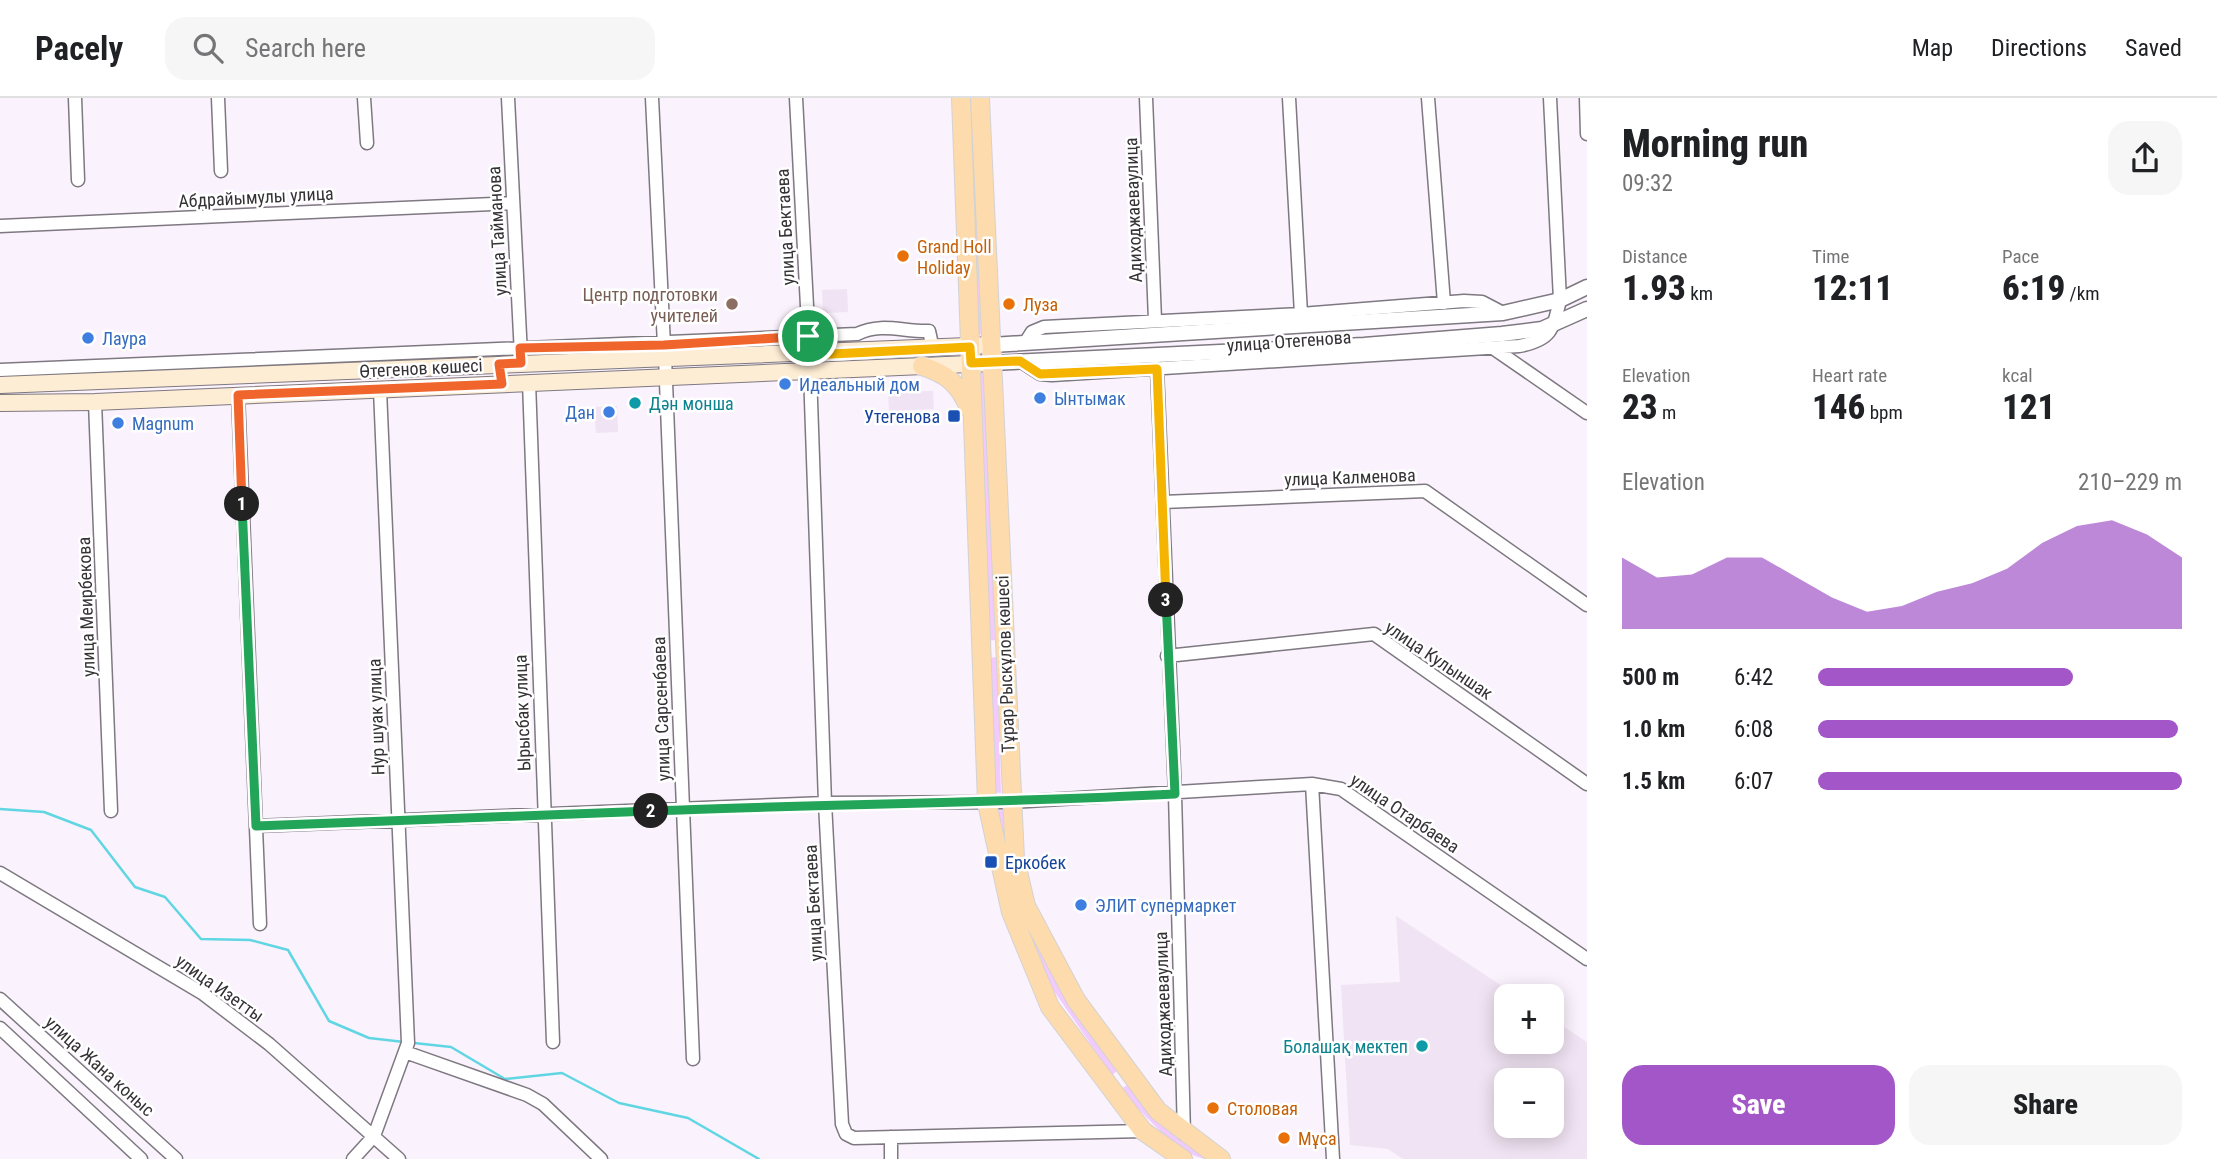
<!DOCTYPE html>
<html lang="en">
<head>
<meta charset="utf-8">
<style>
	:root { --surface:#fff; --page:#f6f6f6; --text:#202124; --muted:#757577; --line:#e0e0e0; --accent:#a356c8 }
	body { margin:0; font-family:"Roboto Condensed",sans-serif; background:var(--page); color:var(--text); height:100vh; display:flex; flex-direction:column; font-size:26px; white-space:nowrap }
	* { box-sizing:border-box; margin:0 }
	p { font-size:23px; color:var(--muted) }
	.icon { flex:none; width:38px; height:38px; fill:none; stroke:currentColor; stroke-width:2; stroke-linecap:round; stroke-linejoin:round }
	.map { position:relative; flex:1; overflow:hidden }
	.details { display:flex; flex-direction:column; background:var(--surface); width:630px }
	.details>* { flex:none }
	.tools { position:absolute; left:1494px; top:886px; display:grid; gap:14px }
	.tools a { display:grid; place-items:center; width:70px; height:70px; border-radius:14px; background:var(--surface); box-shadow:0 4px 18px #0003; font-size:35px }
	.pin { position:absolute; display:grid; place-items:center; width:60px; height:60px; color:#fff; margin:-30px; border:4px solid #fff; border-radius:50%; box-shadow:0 2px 7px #0007 }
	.km { position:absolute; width:35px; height:35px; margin:-18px; border-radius:50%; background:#222; color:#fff; font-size:19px; line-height:35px; text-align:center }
	.round { display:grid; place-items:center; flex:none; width:74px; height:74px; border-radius:21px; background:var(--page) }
	.overview { display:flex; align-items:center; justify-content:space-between; height:119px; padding:0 35px }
	h1 { font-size:38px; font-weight:800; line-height:52px }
	.figures { display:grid; grid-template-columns:repeat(3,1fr); gap:10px; height:119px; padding:7px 35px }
	.figures div { display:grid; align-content:center }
	.figures b { font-size:35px; font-weight:800 }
	.figures small { font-size:19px; font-weight:400 }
	.figures p { font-size:19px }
	.chart { height:196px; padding:14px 35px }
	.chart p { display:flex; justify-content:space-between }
	.chart svg { width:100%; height:126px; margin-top:7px; fill:var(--accent); opacity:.7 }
	.button { display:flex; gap:14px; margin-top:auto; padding:14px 35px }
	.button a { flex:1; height:80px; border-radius:21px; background:var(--accent); color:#fff; font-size:28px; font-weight:800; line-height:80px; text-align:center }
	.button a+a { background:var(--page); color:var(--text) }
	ul { padding:0 35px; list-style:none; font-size:23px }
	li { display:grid; grid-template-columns:112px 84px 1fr; align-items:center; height:52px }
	li i { height:18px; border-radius:9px; background:var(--accent) }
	header { display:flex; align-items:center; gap:42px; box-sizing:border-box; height:98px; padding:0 35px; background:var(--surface); border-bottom:2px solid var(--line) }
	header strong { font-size:33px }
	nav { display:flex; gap:38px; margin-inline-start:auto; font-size:24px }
	.search { width:490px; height:63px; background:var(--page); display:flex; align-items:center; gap:18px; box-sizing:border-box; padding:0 24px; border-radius:21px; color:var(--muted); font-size:26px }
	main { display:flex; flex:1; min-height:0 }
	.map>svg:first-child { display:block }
	.built { fill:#f0e3f3; fill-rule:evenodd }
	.green { fill:#f3cafe }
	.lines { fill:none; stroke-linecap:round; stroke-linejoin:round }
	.stream { stroke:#60d6e3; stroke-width:2.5 }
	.minor-casing { stroke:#7e7880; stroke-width:15 }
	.tertiary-casing { stroke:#7e7880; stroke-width:17 }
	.secondary-casing { stroke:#7e7880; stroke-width:18 }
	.primary-casing { stroke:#d3d2d3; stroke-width:20 }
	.minor { stroke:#fff; stroke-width:12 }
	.tertiary { stroke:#fff; stroke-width:14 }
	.secondary { stroke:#feedd5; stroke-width:16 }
	.primary { stroke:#fddbac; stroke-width:18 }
	.split-1-casing { stroke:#fff; stroke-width:14 }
	.split-2-casing { stroke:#fff; stroke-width:14 }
	.split-3-casing { stroke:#fff; stroke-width:14 }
	.split-4-casing { stroke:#fff; stroke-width:14 }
	.split-1 { stroke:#f0652b; stroke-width:9 }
	.split-2 { stroke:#22a559; stroke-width:9 }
	.split-3 { stroke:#22a559; stroke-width:9 }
	.split-4 { stroke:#f5b400; stroke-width:9 }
	.food-dot { fill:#e8710a; stroke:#fff; stroke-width:2.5 }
	.education-dot { fill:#8d6e63; stroke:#fff; stroke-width:2.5 }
	.shop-dot { fill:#3f7fe0; stroke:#fff; stroke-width:2.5 }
	.culture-dot { fill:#0f9aa8; stroke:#fff; stroke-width:2.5 }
	.transit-dot { fill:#1a4fb4; stroke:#fff; stroke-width:2.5 }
	.labels { text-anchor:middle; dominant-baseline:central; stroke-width:5; stroke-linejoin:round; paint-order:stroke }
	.street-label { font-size:18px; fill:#353235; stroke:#fff }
	.food-label { font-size:18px; fill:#c56008; stroke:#fff; text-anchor:start }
	.education-label { font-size:18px; fill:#785e54; stroke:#fff; text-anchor:end }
	.shop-label { font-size:18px; fill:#366cbe; stroke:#fff; text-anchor:start }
	.culture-label { font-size:18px; fill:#0d838f; stroke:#fff; text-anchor:start }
	.transit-label { font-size:18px; fill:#164399; stroke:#fff; text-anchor:end }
</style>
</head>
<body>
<header>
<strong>Pacely</strong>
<div class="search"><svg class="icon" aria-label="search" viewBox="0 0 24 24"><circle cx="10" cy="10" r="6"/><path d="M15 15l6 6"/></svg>Search here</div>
<nav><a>Map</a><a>Directions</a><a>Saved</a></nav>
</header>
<main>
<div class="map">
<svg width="1587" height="1061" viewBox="0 0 1587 1061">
	<rect width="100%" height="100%" fill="#faf2fc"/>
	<path class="built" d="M 847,191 L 848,214 L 823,215 L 822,192 Z
		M 933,293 L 934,311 L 889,313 L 888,294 Z
		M 617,308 L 618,334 L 596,335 L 594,309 Z
		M 1396,818 L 1517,898 L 1507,898 L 1507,943 L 1552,943 L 1552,921 L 1587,944 L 1587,1061 L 1403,1061 L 1388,1051 L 1350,1047 L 1341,887 L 1400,884 ZM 1507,982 L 1552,982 L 1552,1027 L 1507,1027 Z"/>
	<path class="green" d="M 966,26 L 974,26 L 983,236 L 974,237 Z
		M 986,274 L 995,542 L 986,543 L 976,275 Z
		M 997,559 L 1001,695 L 993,694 L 988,560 Z
		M 1004,712 L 1022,812 L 1051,875 L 1117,973 L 1112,977 L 1045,880 L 1017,812 L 995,713 Z
		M 1129,986 L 1210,1061 C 1180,1061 1141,1013 1121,991 Z"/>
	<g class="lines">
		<path class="stream" d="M 0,711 L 44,714 L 91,732 L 135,789 L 165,799 L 201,841 L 250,842 L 288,852 L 329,923 L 369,940 L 404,944
			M 414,945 L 451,949 L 505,981 L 562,975 L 619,1005 L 688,1020 L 759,1061"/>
		<defs>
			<path id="minor" d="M 75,0 L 78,82
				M 218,0 L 221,73
				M 364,0 L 367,45
				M 508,0 L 521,257
				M 652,0 L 664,247
				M 796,0 L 809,246
				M 1146,0 L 1155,222
				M 1289,0 L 1301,216
				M 1428,0 L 1444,205
				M 1586,0 L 1587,36
				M 0,128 L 513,105
				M 1025,245 L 1032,234 L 1044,229 L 1301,216 L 1464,203 L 1482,204 L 1503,215
				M 1493,250 L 1587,315
				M 665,259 L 693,961
				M 1020,263 L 1040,276 L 1052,277 L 1519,248 C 1551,242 1553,232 1560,202 L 1550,0
				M 1157,271 L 1175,696 L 1184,1036
				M 0,272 L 857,236 C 882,224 903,234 929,233 L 933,251
				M 810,274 L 825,705 L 842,1026 L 846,1036 L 854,1040 L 1143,1033
				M 529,284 L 553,944
				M 238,297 L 260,826
				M 95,304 L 111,713
				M 1163,404 L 1425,393 L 1587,507
				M 1167,558 L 1374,536 L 1587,686
				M 1312,686 L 1333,1061
				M 256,728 L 825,705 L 1010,704 L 1312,686 L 1341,691 L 1587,861
				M 0,775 L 202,895 L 269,946 L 399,1061
				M 0,901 L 176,1061
				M 0,930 L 141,1061
				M 405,954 L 527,997 L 543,1006 L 601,1061
				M 891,1039 L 891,1061
				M 353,1061 L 374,1038 L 408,945 L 380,292"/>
			<path id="tertiary" d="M 992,247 L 1503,215 L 1560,202 L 1587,189
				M 992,265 L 1364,247 L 1502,236 L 1542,231 L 1587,211"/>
			<path id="secondary" d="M 0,287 L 992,247
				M 0,305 L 95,304 L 992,265"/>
			<path id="primary" d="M 961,0 L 987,705 L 1011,814 L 1050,909 L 1143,1033 L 1183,1061
				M 980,0 L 1015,761 L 1026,808 L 1076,902 L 1158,1013 L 1221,1061
				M 922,268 C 947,276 959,286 969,310"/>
		</defs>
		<use href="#minor" class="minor-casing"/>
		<use href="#tertiary" class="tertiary-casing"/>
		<use href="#secondary" class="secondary-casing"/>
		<use href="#primary" class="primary-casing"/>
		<use href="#minor" class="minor"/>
		<use href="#tertiary" class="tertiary"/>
		<use href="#secondary" class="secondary"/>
		<use href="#primary" class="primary"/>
	</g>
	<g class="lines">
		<defs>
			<path id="split-1" d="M 242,406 L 238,297 L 502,286 L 499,266 L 521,265 L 520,250 L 664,247 L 808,238"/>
			<path id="split-2" d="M 242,406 L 256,728 L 651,713"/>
			<path id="split-3" d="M 651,713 C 826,706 1000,705 1175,696 L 1166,502"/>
			<path id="split-4" d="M 808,238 L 812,257 L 970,249 L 971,265 L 1020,263 L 1040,276 L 1157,271 L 1166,502"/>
		</defs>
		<use href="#split-1" class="split-1-casing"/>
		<use href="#split-2" class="split-2-casing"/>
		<use href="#split-3" class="split-3-casing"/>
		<use href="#split-4" class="split-4-casing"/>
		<use href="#split-1" class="split-1"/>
		<use href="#split-2" class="split-2"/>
		<use href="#split-3" class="split-3"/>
		<use href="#split-4" class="split-4"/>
	</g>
	<g class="food-dot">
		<circle cx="903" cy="158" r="7"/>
		<circle cx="1009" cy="206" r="7"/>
		<circle cx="1213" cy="1010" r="7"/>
		<circle cx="1284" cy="1040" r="7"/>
	</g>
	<circle class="education-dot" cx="732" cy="206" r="7"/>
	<g class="shop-dot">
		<circle cx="88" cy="240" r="7"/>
		<circle cx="785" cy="286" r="7"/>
		<circle cx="1040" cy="300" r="7"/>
		<circle cx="609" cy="314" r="7"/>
		<circle cx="118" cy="325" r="7"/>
		<circle cx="1081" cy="807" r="7"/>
	</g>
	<g class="culture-dot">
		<circle cx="635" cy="305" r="7"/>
		<circle cx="1422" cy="948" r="7"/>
	</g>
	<g class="transit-dot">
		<rect x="947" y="311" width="14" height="14" rx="3.5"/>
		<rect x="984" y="757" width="14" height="14" rx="3.5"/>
	</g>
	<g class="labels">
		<g class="street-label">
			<text transform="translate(256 99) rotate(-3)">Абдрайымулы улица</text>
			<text transform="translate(1133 112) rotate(-92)">Адиходжаеваулица</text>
			<text transform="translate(785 129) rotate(-93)">улица Бектаева</text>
			<text transform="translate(497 133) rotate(-93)">улица Тайманова</text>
			<text transform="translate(1289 243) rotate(-4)">улица Отегенова</text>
			<text transform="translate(421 270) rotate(-3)">Өтегенов көшесі</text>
			<text transform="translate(1350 379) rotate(-2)">улица Калменова</text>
			<text transform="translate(86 509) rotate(-92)">улица Меирбекова</text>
			<text transform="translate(1439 562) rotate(34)">улица Кулыншак</text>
			<text transform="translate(1005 566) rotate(-92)">Тұрар Рыскұлов көшесі</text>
			<text transform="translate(661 611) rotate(-92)">улица Сарсенбаева</text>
			<text transform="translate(522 615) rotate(-92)">Ырысбак улица</text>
			<text transform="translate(376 619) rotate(-92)">Нур шуак улица</text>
			<text transform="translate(1405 715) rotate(34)">улица Отарбаева</text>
			<text transform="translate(813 805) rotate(-93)">улица Бектаева</text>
			<text transform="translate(220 890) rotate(35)">улица Изетты</text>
			<text transform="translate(1163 906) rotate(-92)">Адиходжаеваулица</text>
			<text transform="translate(100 968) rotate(42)">улица Жана коныс</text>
		</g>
		<g class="food-label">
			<text x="917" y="148">Grand Holl<tspan x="917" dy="21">Holiday</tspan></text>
			<text x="1023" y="206">Луза</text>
			<text x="1227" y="1010">Столовая</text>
			<text x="1298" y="1040">Мұса</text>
		</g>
		<g class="education-label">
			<text x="718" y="196">Центр подготовки<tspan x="718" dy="21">учителей</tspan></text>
		</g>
		<g class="shop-label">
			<text x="102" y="240">Лаура</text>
			<text x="799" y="286">Идеальный дом</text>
			<text x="1054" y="300">Ынтымак</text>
			<text x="595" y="314" text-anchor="end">Дан</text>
			<text x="132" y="325">Magnum</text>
			<text x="1095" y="807">ЭЛИТ супермаркет</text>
		</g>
		<g class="culture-label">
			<text x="649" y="305">Дән монша</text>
			<text x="1408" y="948" text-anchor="end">Болашақ мектеп</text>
		</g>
		<g class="transit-label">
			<text x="940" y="318">Утегенова</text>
			<text x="1005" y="764" text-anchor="start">Еркобек</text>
		</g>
	</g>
</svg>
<div class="tools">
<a>+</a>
<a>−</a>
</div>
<div class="pin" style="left:808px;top:238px;background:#1e9e55"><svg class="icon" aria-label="arrive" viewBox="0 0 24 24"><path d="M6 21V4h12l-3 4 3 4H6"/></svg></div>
<b class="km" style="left:242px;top:406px">1</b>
<b class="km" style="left:651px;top:713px">2</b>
<b class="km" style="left:1166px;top:502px">3</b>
</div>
<section class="details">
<div class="overview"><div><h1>Morning run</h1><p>09:32</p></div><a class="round"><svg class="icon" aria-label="share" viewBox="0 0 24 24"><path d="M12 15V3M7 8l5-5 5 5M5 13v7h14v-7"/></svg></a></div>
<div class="figures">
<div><p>Distance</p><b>1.93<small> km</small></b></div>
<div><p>Time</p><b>12:11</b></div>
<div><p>Pace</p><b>6:19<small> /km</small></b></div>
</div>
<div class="figures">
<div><p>Elevation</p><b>23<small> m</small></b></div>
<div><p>Heart rate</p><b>146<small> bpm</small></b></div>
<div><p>kcal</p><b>121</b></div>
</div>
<div class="chart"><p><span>Elevation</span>210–229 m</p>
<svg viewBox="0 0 160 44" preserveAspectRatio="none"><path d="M0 44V19L10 26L20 25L30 19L40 19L50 26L60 33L70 38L80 36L90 31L100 28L110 23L120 14L130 8L140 6L150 11L160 19V44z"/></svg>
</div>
<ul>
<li><b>500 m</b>6:42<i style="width:70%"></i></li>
<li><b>1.0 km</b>6:08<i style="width:99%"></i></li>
<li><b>1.5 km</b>6:07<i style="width:100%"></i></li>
</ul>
<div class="button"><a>Save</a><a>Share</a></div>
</section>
</main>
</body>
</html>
